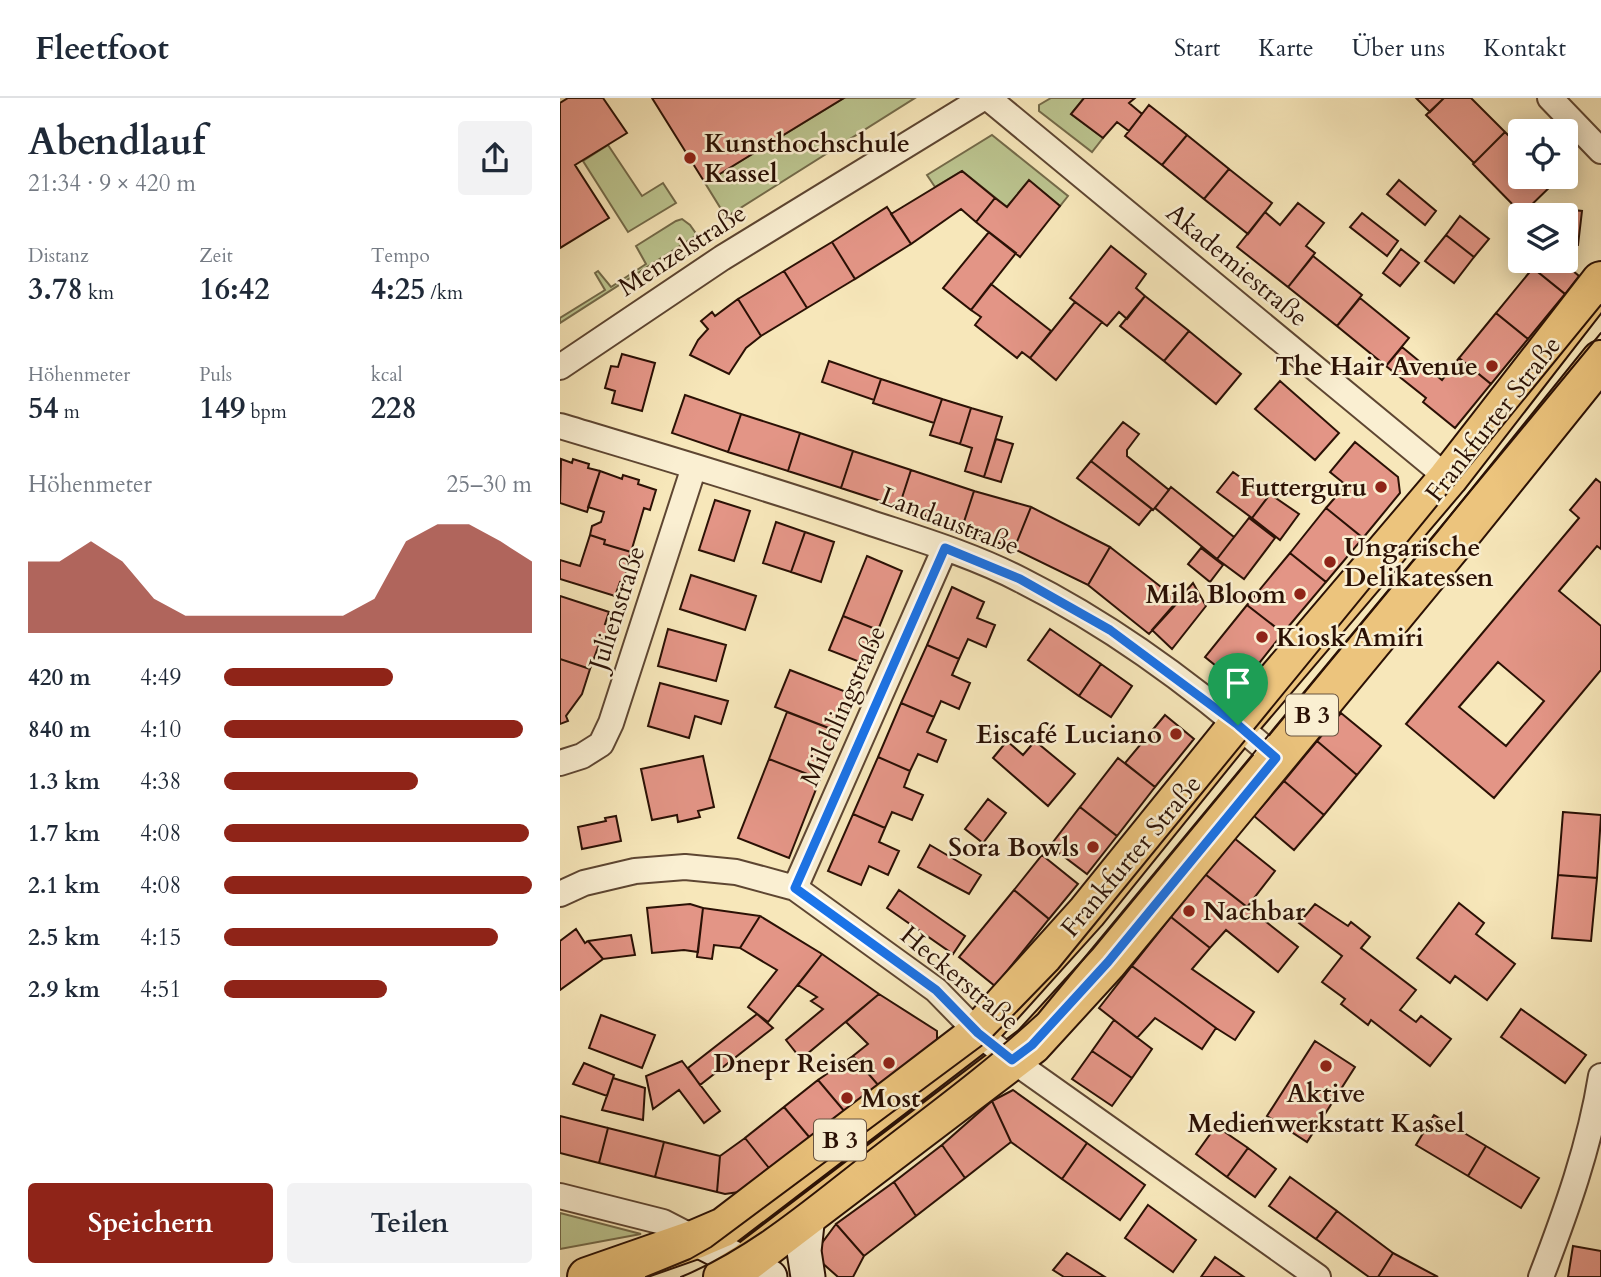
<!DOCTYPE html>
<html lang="de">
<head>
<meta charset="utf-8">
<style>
	:root { --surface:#fff; --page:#f2f2f3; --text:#1f2937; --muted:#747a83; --line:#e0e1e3; --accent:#8f2418 }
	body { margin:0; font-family:Cardo,serif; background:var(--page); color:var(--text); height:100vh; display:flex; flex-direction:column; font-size:26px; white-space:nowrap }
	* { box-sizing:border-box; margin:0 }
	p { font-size:23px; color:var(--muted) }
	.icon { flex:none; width:38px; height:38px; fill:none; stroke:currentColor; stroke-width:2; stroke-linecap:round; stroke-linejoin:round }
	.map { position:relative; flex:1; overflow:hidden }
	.details { display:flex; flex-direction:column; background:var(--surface); width:560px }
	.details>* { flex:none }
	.buttons { position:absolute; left:948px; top:21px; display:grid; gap:14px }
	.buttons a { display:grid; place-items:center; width:70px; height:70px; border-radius:7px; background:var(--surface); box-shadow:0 4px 18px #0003; font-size:35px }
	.pin { position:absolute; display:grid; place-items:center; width:60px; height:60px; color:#fff; margin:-72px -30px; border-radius:50% 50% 50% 0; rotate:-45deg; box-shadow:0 0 7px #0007 }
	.pin .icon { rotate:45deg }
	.round { display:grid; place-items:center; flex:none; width:74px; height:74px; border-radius:7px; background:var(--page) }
	.summary { display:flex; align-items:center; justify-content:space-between; height:119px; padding:0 28px }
	h1 { font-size:38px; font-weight:600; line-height:52px }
	.metrics { display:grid; grid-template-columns:repeat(3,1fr); gap:10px; height:119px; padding:7px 28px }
	.metrics div { display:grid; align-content:center }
	.metrics b { font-size:30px; font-weight:600 }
	.metrics small { font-size:19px; font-weight:400 }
	.metrics p { font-size:19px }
	.chart { height:196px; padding:14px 28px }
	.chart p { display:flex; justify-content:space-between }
	.chart svg { width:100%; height:126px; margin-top:7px; fill:var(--accent); opacity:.7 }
	.cta { display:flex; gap:14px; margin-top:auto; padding:14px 28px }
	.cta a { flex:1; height:80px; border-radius:7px; background:var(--accent); color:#fff; font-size:28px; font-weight:600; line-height:80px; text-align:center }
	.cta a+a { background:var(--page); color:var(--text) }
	ul { padding:0 28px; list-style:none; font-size:23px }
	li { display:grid; grid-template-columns:112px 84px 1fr; align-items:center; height:52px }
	li i { height:18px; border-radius:9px; background:var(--accent) }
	header { display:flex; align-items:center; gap:42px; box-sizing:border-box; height:98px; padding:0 35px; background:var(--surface); border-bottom:2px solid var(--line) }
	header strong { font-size:33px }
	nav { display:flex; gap:38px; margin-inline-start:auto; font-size:24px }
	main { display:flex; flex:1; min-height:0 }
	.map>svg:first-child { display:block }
	.green { fill:#bcc590; stroke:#746b4a; stroke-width:2 }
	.building { fill:#e39586; stroke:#2b1105; stroke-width:2; fill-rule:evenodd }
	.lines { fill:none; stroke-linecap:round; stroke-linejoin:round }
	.street-casing { stroke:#5e4632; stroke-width:28 }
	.secondary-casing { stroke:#2b1105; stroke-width:37 }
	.primary-casing { stroke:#2b1105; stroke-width:42 }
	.street { stroke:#faefd2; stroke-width:24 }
	.secondary { stroke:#faefd2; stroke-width:33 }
	.primary { stroke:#ecc47d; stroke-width:38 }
	.tram { stroke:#2b1105; stroke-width:2 }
	.route-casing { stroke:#fff; stroke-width:14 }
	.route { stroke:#1a73e8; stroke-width:9 }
	.poi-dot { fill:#8f2418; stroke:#faefd2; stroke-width:2.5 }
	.labels { text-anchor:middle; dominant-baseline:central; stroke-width:5; stroke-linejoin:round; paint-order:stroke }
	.shield { fill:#faefd2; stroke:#695442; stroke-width:2 }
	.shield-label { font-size:24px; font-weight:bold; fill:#2b1105 }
	.poi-label { font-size:26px; font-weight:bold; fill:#2b1105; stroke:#faefd2; text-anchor:end }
	.street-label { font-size:26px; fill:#2b1105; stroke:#faefd2 }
</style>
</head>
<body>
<header>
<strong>Fleetfoot</strong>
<nav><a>Start</a><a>Karte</a><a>Über uns</a><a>Kontakt</a></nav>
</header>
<main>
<section class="details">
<div class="summary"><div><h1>Abendlauf</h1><p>21:34 · 9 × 420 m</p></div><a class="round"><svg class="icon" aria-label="share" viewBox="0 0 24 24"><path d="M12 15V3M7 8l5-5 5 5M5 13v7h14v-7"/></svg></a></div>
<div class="metrics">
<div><p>Distanz</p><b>3.78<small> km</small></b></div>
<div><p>Zeit</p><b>16:42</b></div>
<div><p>Tempo</p><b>4:25<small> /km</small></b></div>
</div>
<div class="metrics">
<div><p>Höhenmeter</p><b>54<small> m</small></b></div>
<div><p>Puls</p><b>149<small> bpm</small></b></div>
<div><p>kcal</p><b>228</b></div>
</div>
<div class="chart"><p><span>Höhenmeter</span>25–30 m</p>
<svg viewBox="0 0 160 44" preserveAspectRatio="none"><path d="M0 44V19L10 19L20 12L30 19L40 32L50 38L60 38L70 38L80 38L90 38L100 38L110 32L120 12L130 6L140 6L150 12L160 19V44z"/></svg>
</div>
<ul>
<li><b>420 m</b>4:49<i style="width:55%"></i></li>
<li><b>840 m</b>4:10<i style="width:97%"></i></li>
<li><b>1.3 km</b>4:38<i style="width:63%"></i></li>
<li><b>1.7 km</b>4:08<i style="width:99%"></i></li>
<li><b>2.1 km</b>4:08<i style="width:100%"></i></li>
<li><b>2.5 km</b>4:15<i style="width:89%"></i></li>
<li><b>2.9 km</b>4:51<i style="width:53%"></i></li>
</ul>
<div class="cta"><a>Speichern</a><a>Teilen</a></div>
</section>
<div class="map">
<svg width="1041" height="1179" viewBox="0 0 1041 1179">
	<rect width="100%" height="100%" fill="#f7e7ba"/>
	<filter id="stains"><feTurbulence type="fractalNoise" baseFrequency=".00286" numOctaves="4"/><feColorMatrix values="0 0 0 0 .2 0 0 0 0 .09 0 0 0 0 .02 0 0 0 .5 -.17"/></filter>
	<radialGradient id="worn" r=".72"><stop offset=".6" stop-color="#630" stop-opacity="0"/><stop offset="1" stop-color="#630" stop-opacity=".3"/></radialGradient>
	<path class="green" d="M 284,0 L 355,0 L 166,119 L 145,85 Z
		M 491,0 L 524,0 L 511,16 L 543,40 L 532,54 L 479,13 L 479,7 Z
		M 432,37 L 508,98 L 500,108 L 469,83 L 447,109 L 402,73 L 375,89 L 367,77 Z
		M 48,47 L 82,98 L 103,85 L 116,105 L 68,134 L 23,63 Z
		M 122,121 L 130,127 L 137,137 L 0,225 L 0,220 L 45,192 L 35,175 L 38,173 L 51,189 L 86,166 L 76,148 L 116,123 Z
		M 0,1115 L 81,1136 L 0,1151 Z"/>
	<path class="building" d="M 8,0 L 43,0 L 67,35 L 15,67 L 49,120 L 0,150 L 0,5 Z
		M 92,0 L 284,0 L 145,85 Z
		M 524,0 L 575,0 L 569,5 L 582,16 L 569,33 L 557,24 L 543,40 L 511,16 Z
		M 856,0 L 884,0 L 870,14 Z
		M 884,0 L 911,0 L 945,34 L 914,65 L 866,17 Z
		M 589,7 L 627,37 L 602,67 L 565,38 Z
		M 945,34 L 961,50 L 961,79 L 990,79 L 995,84 L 962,116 L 913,66 Z
		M 627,37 L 669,71 L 644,101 L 602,67 Z
		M 669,71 L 712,105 L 688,136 L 644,101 Z
		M 402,73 L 435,100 L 416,124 L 401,111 L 351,146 L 331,116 Z
		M 469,82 L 500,108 L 460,159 L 416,124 L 435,100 L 447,109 Z
		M 839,82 L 876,113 L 865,127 L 827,96 Z
		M 738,105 L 764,125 L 746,148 L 755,155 L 728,189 L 677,149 L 705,114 L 720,127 Z
		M 327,109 L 351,146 L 295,181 L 272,144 Z
		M 1005,111 L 1022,113 L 1018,147 L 1006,146 Z
		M 802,115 L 838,143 L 827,158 L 790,129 Z
		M 900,118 L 929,141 L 914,159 L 886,137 Z
		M 429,134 L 456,155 L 411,212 L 383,190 Z
		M 886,137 L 914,159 L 894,185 L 865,163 Z
		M 272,144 L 295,181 L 247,210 L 224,173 Z
		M 551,148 L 586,176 L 576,190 L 585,198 L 567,221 L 559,214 L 547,228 L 510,200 Z
		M 841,151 L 859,165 L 840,188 L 823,175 Z
		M 753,158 L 802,197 L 777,228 L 728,189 Z
		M 979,163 L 1001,163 L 1019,178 L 1005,196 L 973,170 Z
		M 973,170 L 1005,196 L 968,241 L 936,215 Z
		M 224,173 L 247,210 L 201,238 L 178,201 Z
		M 431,186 L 491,233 L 470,260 L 462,254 L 457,260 L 415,227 L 421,219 L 411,212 Z
		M 585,198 L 629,233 L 604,263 L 560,228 Z
		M 800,200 L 849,240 L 826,268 L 777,228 Z
		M 178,201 L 201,238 L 186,250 L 169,276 L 130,257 L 138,242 L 148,231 L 141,223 L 152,214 L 155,218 Z
		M 515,204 L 542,224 L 496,282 L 470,260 Z
		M 936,215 L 968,241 L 931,286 L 899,260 Z
		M 629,233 L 681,276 L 656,306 L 604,263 Z
		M 842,249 L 882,282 L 899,260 L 931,286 L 895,330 L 863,304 L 866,300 L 826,268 Z
		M 62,256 L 95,265 L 82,313 L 52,305 L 55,293 L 45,290 L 51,268 L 58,269 Z
		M 269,263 L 321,281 L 314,302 L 262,284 Z
		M 321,281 L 382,301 L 374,325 L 313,305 Z
		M 720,283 L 779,335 L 755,362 L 695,311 Z
		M 125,297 L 181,316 L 168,354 L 112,335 Z
		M 382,301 L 411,310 L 400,346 L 370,337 Z
		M 411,310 L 442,319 L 424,379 L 405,373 L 412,350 L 400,346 Z
		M 181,316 L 240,335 L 228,373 L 168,354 Z
		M 563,324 L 579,336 L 567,352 L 567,358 L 609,392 L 593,412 L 531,363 Z
		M 240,335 L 293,353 L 281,390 L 228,373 Z
		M 436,341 L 453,346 L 441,384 L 424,379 Z
		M 795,344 L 838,379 L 840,395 L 803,440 L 766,410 L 786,387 L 770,374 Z
		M 293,353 L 351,372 L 339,409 L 281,390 Z
		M 1,361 L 12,365 L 13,361 L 29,366 L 28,370 L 40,373 L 27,414 L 0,405 Z
		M 531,363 L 592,411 L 579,427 L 517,380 Z
		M 351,372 L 414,393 L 402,430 L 339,409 Z
		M 40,373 L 62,381 L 63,377 L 79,382 L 78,386 L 96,392 L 90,412 L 84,410 L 71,454 L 44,446 L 45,442 L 30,437 L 32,428 L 41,424 L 44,414 L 28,409 Z
		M 673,374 L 708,399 L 692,420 L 657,394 Z
		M 1036,381 L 1041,385 L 1041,451 L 1037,448 L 999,493 L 1041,528 L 1041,572 L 934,700 L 846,626 L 1019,420 L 1010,412 ZM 938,564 L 984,603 L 946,648 L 899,609 Z
		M 611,389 L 674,439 L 657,461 L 595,410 Z
		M 414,393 L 471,409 L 454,451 L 402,430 Z
		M 710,396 L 739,416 L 720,442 L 692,420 Z
		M 155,402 L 190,413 L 174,463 L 139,452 Z
		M 471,409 L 550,449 L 528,487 L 454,451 Z
		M 766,410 L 803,440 L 766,484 L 730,455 Z
		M 689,420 L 715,440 L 684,481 L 657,461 Z
		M 216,424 L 245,434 L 231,474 L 203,465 Z
		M 245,434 L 274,444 L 261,484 L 231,474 Z
		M 30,437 L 45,442 L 44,446 L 71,454 L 65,470 L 67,471 L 63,485 L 60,484 L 55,498 L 0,481 L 0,462 L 20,468 Z
		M 550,449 L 619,503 L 589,536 L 528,487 Z
		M 641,450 L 663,467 L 650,484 L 628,466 Z
		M 730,455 L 766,484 L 723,535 L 687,507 Z
		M 307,458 L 342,473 L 318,532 L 283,518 Z
		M 131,477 L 196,498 L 185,532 L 120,511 Z
		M 633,485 L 646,508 L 612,551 L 592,532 Z
		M 392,489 L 424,504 L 417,520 L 435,527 L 426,549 L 408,541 L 399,561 L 367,547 Z
		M 0,498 L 49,514 L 45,526 L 51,528 L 46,543 L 41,541 L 30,571 L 0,561 Z
		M 687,507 L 723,535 L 681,588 L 645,559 Z
		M 283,518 L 318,532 L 305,566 L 269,552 Z
		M 108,531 L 166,547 L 156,583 L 98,568 Z
		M 490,531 L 541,566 L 519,598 L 468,562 Z
		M 367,547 L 399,561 L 392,577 L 410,585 L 399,611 L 381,603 L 374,619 L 341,605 Z
		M 0,561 L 30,571 L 22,596 L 6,618 L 8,623 L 0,626 Z
		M 541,566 L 572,588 L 551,619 L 519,598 Z
		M 230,572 L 294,597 L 279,634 L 215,609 Z
		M 100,585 L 168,603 L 161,626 L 135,618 L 129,640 L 88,628 Z
		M 341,605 L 374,619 L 367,634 L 386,642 L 377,664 L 358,656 L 350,673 L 318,659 Z
		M 227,614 L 279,634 L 260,681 L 209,661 Z
		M 781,615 L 821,648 L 797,677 L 757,643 Z
		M 605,617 L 634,641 L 595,689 L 565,665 Z
		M 447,643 L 463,657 L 475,643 L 515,676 L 488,708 L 433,660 Z
		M 757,643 L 797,677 L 764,717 L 724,683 Z
		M 143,658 L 154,709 L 138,713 L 140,719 L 118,724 L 117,717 L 92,722 L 81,671 Z
		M 318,659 L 350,673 L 344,689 L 363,697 L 352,722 L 332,714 L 325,730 L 293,716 Z
		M 558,660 L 595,689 L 557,738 L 520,709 Z
		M 209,661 L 260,681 L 229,760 L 178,740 Z
		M 724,683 L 764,717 L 734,752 L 694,718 Z
		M 428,701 L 446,715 L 423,745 L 405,731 Z
		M 520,709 L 557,738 L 527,776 L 490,748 Z
		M 1003,714 L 1041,717 L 1037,780 L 998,777 Z
		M 293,716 L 325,730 L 319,744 L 339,753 L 328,777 L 309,768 L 301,787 L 268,773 Z
		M 56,718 L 61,743 L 22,751 L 18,729 L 46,723 L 45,720 Z
		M 674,740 L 715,773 L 687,809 L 645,776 Z
		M 370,747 L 421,777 L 409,796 L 358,769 Z
		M 482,757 L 518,786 L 489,821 L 454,792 Z
		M 645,776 L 738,849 L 718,874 L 666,832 L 650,850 L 611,819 Z
		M 998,777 L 1037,780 L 1031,843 L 992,840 Z
		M 339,792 L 405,838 L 393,856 L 327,810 Z
		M 454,792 L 489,821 L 435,888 L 399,859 Z
		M 899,805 L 924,825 L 916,836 L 955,866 L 927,902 L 895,878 L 890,885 L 857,860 Z
		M 130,806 L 143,810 L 138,854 L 124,852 L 92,855 L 87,810 Z
		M 755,806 L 788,828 L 791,824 L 810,839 L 801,850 L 856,892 L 840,912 L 856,924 L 861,918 L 891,941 L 870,968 L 811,922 L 808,927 L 781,906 L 785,901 L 762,884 L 782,858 L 739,825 Z
		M 143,810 L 200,818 L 180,850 L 154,847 L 152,861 L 137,859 Z
		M 200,818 L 262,856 L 208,924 L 188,909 L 217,872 L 180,850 Z
		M 611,819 L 650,850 L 632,871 L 694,914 L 675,942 L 656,930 L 572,868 Z
		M 16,831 L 25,845 L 28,843 L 43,861 L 0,892 L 0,843 Z
		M 71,837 L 75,857 L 43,861 L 28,843 Z
		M 262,856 L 319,896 L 241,961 L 226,942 L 263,911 L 251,903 L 257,899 L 238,887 Z
		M 572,868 L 656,930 L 642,951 L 595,920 L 577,940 L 539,910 Z
		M 319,896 L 377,933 L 377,946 L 319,988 L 293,958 L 308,946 L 286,924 Z
		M 961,911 L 1026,957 L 1005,985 L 941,939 Z
		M 197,916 L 213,930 L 140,987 L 128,970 Z
		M 41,917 L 95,937 L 82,970 L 29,950 Z
		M 554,922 L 592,951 L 572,980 L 532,953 Z
		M 755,943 L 795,969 L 747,1044 L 707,1018 Z
		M 532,953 L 572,980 L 552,1008 L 512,981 Z
		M 293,958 L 319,988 L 285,1014 L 258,982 Z
		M 122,963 L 160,1013 L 144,1025 L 119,992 L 93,1011 L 86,978 Z
		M 24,965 L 54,977 L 47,998 L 13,986 Z
		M 53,980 L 85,990 L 83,1022 L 42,1012 Z
		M 258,982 L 285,1014 L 250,1040 L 224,1009 Z
		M 453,992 L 527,1045 L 502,1081 L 451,1044 L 432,1003 Z
		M 432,1003 L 451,1044 L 405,1080 L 382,1047 Z
		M 224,1009 L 250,1040 L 209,1070 L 185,1040 Z
		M 874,1017 L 926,1048 L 908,1078 L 856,1047 Z
		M 0,1018 L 48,1030 L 39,1065 L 0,1055 Z
		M 656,1028 L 688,1050 L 667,1079 L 636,1056 Z
		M 48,1030 L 104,1044 L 95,1079 L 39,1065 Z
		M 185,1040 L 209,1070 L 179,1094 L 165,1096 L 157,1094 L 160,1058 Z
		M 104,1044 L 160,1058 L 157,1094 L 95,1079 Z
		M 527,1045 L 585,1087 L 560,1122 L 502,1081 Z
		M 382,1047 L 405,1080 L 356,1118 L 334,1084 Z
		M 926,1048 L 979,1080 L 961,1110 L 908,1078 Z
		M 688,1050 L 716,1071 L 695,1099 L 667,1079 Z
		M 730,1079 L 777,1113 L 756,1141 L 709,1108 Z
		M 334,1084 L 356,1118 L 304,1158 L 276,1126 Z
		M 588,1107 L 636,1142 L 613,1174 L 565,1140 Z
		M 777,1113 L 833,1155 L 818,1179 L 809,1179 L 756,1141 Z
		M 276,1126 L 304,1158 L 293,1179 L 278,1179 L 260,1163 L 262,1145 Z
		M 1013,1148 L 1041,1153 L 1041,1179 L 1008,1179 Z
		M 507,1155 L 545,1179 L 504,1179 L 493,1172 Z
		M 833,1155 L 878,1179 L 818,1179 Z
		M 655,1159 L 684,1179 L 641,1179 Z"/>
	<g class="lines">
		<defs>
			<path id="street" d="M 428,0 L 888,380
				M 990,0 L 1041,53
				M 0,269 L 162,160 L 423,0
				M 0,328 C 103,359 206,389 308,424 C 359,441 413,457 461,482 C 553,528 639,592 716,660
				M 0,665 L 22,658 L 41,646 L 51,625 L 134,369
				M 235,790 L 385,450
				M 0,796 L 24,785 L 75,773 L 125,769 L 176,774 L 235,790 L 376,892 L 418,935 L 452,962 L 758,1179
				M 0,1098 L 103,1124 L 136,1141
				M 981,1179 C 1006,1114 1030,1047 1041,978"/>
			<path id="secondary" d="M 248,1117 L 244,1153 L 248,1179
				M 136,1141 L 210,1179"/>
			<path id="primary" d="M 27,1179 L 136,1141 L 164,1129 L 418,935 L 527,814 L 678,627 L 888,380 L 1041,183
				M 163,1179 L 184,1166 L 472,947 L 548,864 L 893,446 L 1041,262"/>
		</defs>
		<use href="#street" class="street-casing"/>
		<use href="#secondary" class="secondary-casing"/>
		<use href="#primary" class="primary-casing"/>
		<use href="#street" class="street"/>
		<use href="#secondary" class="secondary"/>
		<use href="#primary" class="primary"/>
		<path class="tram" d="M 86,1179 L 130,1161 L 151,1149 L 428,943 L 498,871 L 1041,207
			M 121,1179 C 189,1151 245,1102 303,1057 C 362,1011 423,967 478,916 L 1041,235"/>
	</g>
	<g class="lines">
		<defs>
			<path id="route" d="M 385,450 L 460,481 L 550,532 L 678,627 L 716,660 L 548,864 L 472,947 L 452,962 L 418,935 L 376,892 L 235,790 Z"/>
		</defs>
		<use href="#route" class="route-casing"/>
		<use href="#route" class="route"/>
	</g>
	<g class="poi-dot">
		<circle cx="130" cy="60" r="7"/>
		<circle cx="932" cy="268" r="7"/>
		<circle cx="821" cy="389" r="7"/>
		<circle cx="770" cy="464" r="7"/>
		<circle cx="740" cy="496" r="7"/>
		<circle cx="702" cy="539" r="7"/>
		<circle cx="616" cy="636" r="7"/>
		<circle cx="533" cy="749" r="7"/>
		<circle cx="629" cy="813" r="7"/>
		<circle cx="329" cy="965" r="7"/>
		<circle cx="766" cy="968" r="7"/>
		<circle cx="287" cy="1000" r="7"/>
	</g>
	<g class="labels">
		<g class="shield">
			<rect x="726" y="596.5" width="52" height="41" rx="5"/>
			<rect x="254" y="1021.5" width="52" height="41" rx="5"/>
		</g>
		<g class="shield-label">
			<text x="752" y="617">B 3</text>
			<text x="280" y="1042">B 3</text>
		</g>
		<g class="poi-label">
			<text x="144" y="45" text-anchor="start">Kunsthochschule<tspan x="144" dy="30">Kassel</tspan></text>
			<text x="918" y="268">The Hair Avenue</text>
			<text x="807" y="389">Futterguru</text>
			<text x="784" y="449" text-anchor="start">Ungarische<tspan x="784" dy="30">Delikatessen</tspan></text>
			<text x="726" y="496">Mila Bloom</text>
			<text x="716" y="539" text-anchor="start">Kiosk Amiri</text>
			<text x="602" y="636">Eiscafé Luciano</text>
			<text x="519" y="749">Sora Bowls</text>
			<text x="643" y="813" text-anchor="start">Nachbar</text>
			<text x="315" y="965">Dnepr Reisen</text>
			<text x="766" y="995" text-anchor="middle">Aktive<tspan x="766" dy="30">Medienwerkstatt Kassel</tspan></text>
			<text x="301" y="1000" text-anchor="start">Most</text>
		</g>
		<g class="street-label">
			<text transform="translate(122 152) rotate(-33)">Menzelstraße</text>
			<text transform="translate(677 167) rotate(40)">Akademiestraße</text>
			<text transform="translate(933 321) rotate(-52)">Frankfurter Straße</text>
			<text transform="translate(390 423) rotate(21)">Landaustraße</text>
			<text transform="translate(57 510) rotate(-72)">Julienstraße</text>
			<text transform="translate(283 608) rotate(-66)">Milchlingstraße</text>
			<text transform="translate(571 758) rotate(-50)">Frankfurter Straße</text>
			<text transform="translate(400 880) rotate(40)">Heckerstraße</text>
		</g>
	</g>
	<rect width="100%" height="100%" filter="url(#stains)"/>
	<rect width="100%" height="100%" fill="url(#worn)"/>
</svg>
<div class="buttons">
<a><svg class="icon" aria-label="locate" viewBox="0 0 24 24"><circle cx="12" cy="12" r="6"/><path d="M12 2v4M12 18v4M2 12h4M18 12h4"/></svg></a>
<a><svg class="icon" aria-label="layers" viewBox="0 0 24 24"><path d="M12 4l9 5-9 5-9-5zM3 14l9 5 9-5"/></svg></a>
</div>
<div class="pin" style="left:678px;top:627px;background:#1e9e55"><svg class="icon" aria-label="arrive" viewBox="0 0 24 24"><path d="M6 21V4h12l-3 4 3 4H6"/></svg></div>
</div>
</main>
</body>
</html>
